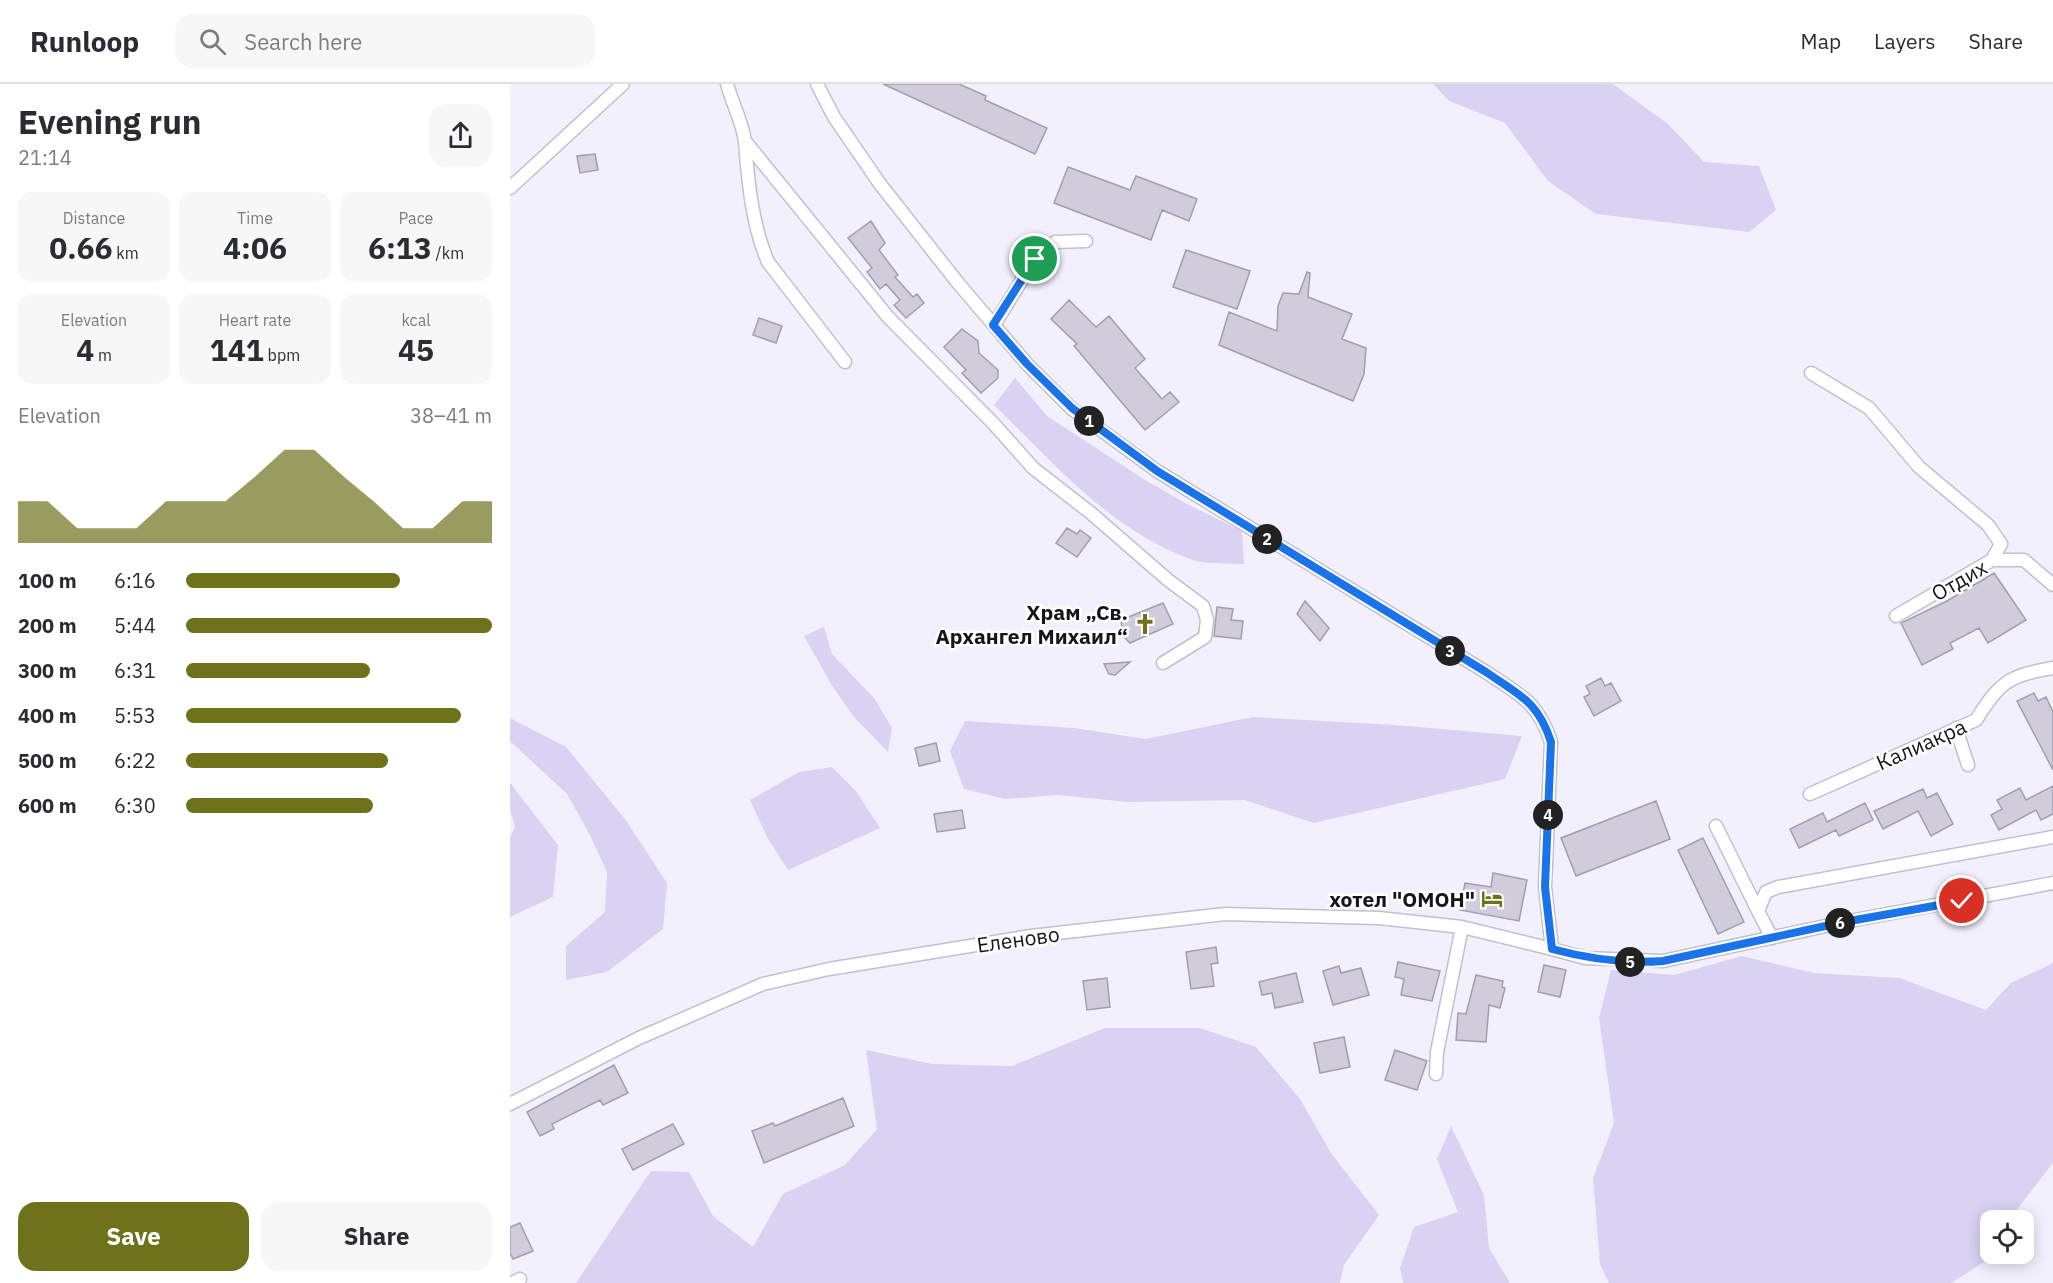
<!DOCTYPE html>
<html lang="en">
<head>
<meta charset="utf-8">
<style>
	:root { --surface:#fff; --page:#f7f7f7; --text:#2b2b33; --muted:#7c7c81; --line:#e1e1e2; --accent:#6e731b }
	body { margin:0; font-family:"IBM Plex Sans",sans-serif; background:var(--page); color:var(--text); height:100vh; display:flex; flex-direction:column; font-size:22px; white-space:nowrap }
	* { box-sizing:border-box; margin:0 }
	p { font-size:20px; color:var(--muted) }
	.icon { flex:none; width:33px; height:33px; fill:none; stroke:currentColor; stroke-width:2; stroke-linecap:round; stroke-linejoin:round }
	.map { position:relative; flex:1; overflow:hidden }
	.panel { display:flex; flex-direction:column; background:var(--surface); width:510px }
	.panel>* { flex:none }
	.fabs { position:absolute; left:1470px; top:1126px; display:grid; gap:12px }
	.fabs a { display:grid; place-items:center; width:54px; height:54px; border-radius:12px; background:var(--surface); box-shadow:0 3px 15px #0003; font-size:30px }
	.pin { position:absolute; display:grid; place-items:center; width:51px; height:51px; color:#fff; margin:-26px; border:3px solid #fff; border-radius:50%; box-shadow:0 2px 6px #0007 }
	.km { position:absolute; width:30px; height:30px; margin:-15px; border-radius:50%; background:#222; color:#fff; font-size:16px; line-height:30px; text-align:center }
	.round { display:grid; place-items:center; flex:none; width:63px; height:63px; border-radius:18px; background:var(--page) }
	.head { display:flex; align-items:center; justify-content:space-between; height:102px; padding:0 18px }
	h1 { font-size:33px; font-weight:700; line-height:45px }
	.stats { display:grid; grid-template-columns:repeat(3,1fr); gap:9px; height:102px; padding:6px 18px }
	.stats div { display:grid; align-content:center; border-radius:15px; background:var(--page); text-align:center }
	.stats b { font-size:30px; font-weight:700 }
	.stats small { font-size:16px; font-weight:400 }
	.stats p { font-size:16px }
	.chart { height:168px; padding:12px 18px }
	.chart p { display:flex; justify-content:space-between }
	.chart svg { width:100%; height:108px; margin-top:6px; fill:var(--accent); opacity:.7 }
	.action { display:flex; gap:12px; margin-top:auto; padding:12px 18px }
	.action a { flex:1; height:69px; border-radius:18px; background:var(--accent); color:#fff; font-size:24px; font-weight:700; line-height:69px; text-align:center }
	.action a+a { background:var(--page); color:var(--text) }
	ul { padding:0 18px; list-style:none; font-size:20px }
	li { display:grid; grid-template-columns:96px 72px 1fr; align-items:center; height:45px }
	li i { height:15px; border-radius:8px; background:var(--accent) }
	header { display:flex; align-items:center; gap:36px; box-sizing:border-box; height:84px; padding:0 30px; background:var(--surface); border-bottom:2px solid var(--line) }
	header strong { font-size:28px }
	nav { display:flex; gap:33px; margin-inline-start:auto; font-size:21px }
	.search { width:420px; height:54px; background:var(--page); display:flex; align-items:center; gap:15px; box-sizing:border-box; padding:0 21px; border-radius:18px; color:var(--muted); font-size:22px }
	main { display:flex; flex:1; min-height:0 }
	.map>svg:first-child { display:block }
	.green { fill:#d9d2f3 }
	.building { fill:#d0ccdc; stroke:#a19ead; stroke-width:1.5 }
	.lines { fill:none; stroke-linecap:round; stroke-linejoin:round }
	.minor-casing { stroke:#c2bfcf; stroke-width:15 }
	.minor { stroke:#fff; stroke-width:12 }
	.route-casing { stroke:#fff; stroke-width:12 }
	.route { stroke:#1a73e8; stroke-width:8 }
	.labels { text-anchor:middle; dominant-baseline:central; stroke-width:5; stroke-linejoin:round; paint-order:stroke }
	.street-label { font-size:21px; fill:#16151a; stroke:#fff }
	.poi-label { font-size:21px; font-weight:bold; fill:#16151a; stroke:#fff; text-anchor:end }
</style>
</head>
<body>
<header>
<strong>Runloop</strong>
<div class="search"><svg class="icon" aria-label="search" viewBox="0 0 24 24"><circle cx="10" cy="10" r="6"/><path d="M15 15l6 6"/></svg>Search here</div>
<nav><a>Map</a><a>Layers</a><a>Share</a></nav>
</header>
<main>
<section class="panel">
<div class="head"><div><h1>Evening run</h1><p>21:14</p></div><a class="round"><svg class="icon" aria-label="share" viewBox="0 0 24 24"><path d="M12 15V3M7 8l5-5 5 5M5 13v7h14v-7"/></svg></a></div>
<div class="stats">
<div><p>Distance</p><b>0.66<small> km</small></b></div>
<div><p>Time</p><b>4:06</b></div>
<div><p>Pace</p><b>6:13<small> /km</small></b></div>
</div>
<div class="stats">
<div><p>Elevation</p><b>4<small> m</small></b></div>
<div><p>Heart rate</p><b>141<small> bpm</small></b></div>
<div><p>kcal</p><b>45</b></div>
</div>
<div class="chart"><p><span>Elevation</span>38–41 m</p>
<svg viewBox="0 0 160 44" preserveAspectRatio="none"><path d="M0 44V27L10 27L20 38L30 38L40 38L50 27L60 27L70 27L80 17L90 6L100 6L110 17L120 27L130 38L140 38L150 27L160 27V44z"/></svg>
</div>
<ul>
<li><b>100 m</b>6:16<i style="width:70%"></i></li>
<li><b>200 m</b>5:44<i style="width:100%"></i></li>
<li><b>300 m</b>6:31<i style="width:60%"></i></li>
<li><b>400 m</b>5:53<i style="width:90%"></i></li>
<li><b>500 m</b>6:22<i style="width:66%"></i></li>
<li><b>600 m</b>6:30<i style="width:61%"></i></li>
</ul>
<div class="action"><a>Save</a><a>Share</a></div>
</section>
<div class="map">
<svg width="1543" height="1199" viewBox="0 0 1543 1199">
	<rect width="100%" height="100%" fill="#f3f0fd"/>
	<path class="green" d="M 923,0 L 1103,0 L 1158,40 L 1194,78 L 1249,82 L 1266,126 L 1239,148 L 1086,130 L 1038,97 L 995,39 L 939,17 Z
		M 505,294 L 537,332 L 632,394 L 677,420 L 732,447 L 734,480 C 718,479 695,481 680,475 C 600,446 543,378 484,321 Z
		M 314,543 L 322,570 L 364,614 L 382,644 L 378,668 L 344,633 L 321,600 L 294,552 Z
		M 743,633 L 885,641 L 1012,652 L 995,695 L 804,739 L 735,716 L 618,718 L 548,711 L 495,715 L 454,705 L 440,667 L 455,637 L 564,644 L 636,655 Z
		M 0,634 L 56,663 L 115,735 L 157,799 L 153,845 L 97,888 L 56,896 L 56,862 L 95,828 L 97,788 L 80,751 L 57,710 L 0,657 Z
		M 322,683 L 345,706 L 370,744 L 278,786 L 257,753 L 240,716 L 289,688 Z
		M 0,699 L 48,761 L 43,813 L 0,833 L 0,754 L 5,742 L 0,726 Z
		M 1232,872 L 1303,889 L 1389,894 L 1476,926 L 1501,899 L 1543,879 L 1543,1079 L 1498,1137 L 1480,1137 L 1482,1173 L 1441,1199 L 1099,1199 L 1090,1180 L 1083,1094 L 1104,1039 L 1089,934 L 1101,886 L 1164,891 Z
		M 595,944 L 690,944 L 746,963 L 790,1015 L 821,1069 L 869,1131 L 834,1181 L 830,1199 L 66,1199 L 141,1087 L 179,1088 L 203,1132 L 243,1163 L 273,1110 L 335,1081 L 367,1045 L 356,966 L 422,980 L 502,982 Z
		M 941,1042 L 974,1111 L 979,1164 L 1000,1199 L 893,1199 L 890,1184 L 904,1143 L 948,1128 L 927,1075 Z"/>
	<path class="building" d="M 373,0 L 449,0 L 476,12 L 475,16 L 537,44 L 525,70 Z
		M 85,70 L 88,86 L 70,89 L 67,72 Z
		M 558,83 L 620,106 L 626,92 L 687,115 L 679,137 L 652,126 L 641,156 L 544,119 Z
		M 361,137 L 375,159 L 369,166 L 388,191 L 385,193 L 403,213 L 407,210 L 414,219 L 396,234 L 384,221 L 390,216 L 376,200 L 370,205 L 357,188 L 362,184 L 338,154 Z
		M 676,166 L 740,187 L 727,225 L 663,203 Z
		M 797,188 L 800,189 L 798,213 L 842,230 L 832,255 L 856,264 L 854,290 L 843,317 L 709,261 L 719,228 L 767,247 L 768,222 L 773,209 L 789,210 Z
		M 559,216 L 586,243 L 599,232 L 635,275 L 625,284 L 652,315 L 660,308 L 669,318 L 635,346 L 564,262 L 567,260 L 541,235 Z
		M 249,234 L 272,242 L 266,259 L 243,251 Z
		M 452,245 L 468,257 L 469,269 L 488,286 L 488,294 L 471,309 L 452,289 L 456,286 L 434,263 Z
		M 557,444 L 567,450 L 570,446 L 581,454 L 567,473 L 546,459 Z
		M 1484,489 L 1516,536 L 1478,559 L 1469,544 L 1440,559 L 1443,565 L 1412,581 L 1391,539 L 1437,517 Z
		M 795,517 L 819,544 L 810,557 L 787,530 Z
		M 653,519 L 663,540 L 620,559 L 613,552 L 611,536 Z
		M 707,523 L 723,525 L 721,536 L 733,537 L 731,555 L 704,552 Z
		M 620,578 L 605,591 L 599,590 L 594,580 Z
		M 1091,594 L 1095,602 L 1101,599 L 1111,617 L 1084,632 L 1074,613 L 1080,610 L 1076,602 Z
		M 1524,609 L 1528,617 L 1536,613 L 1543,628 L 1543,686 L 1507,617 Z
		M 426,659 L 430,677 L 409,682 L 405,664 Z
		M 1543,702 L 1543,730 L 1531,736 L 1526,726 L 1489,746 L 1481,731 L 1492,725 L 1487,716 L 1510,704 L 1516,716 Z
		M 1413,705 L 1417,714 L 1427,709 L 1443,740 L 1421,752 L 1408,727 L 1373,745 L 1364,727 Z
		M 1146,717 L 1160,755 L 1066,792 L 1051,754 Z
		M 1355,719 L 1363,736 L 1329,752 L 1326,746 L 1289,764 L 1280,745 L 1313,729 L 1317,738 Z
		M 452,726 L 455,744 L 427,748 L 424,730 Z
		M 1193,754 L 1234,838 L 1208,850 L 1168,766 Z
		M 983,789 L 1017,796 L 1009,837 L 950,826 L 955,799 L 981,803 Z
		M 706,863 L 708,879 L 701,880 L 704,902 L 681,905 L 676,868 Z
		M 888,878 L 930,887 L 922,917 L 891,911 L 894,895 L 885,893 Z
		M 1034,881 L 1056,886 L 1050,913 L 1028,908 Z
		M 829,882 L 831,889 L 851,884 L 859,911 L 823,921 L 813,887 Z
		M 786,889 L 793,918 L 765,924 L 762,909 L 752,911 L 749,898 Z
		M 966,891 L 993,897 L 992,903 L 995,904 L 990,924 L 979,921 L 976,958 L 946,956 L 948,929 L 956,930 Z
		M 597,894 L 600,923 L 577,926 L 573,897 Z
		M 834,953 L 840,983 L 810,989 L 804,959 Z
		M 885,966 L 917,977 L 907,1006 L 875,996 Z
		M 104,981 L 118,1009 L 93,1021 L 90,1016 L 42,1040 L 44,1045 L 30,1052 L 17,1028 Z
		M 333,1014 L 344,1042 L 254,1079 L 242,1047 L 263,1039 L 265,1042 Z
		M 163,1040 L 174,1060 L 123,1086 L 112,1065 Z
		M 10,1139 L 23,1167 L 3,1175 L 0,1169 L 0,1143 Z"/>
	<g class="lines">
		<defs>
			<path id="minor" d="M 217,0 C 222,19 233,39 235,58 C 238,97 242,141 258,178 L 335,278
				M 307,0 L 324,33 L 370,100 L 448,199 L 517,280 L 562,325 L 647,387 L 976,588 C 1009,611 1028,617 1041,658 L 1035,803 L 1042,865 L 1075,874 L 1153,877 L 1334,838 L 1543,799
				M 235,57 L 378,233 L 483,339 L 523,384 L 582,430 L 658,496 L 693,522 L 697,536 L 695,553 L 653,579
				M 0,104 L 113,0
				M 484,241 L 525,175 L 545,158 L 576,157
				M 1301,289 L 1359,324 L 1409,383 L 1478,441 L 1491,460 L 1482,476
				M 1386,532 L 1482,476 L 1514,476 L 1543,501
				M 1446,644 L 1458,681
				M 1300,710 L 1466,636 C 1491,597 1498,592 1543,584
				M 1206,742 L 1248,827
				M 1262,854 L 1248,827 L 1256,808 L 1268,803 L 1543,753
				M 926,990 L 927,968 L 952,843
				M 0,1020 L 129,954 L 253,900 L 319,885 L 521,852 L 715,830 L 869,834 L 952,843 L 1042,865
				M 2,1199 L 10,1195"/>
		</defs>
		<use href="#minor" class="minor-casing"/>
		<use href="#minor" class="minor"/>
	</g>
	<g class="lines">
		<defs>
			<path id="route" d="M 525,175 L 483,241 L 517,280 L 562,324 L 647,387 L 976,588 C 1009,611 1028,617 1041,658 L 1035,803 L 1042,865 C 1079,875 1115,880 1153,877 L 1334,838 L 1452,817"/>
		</defs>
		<use href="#route" class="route-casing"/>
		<use href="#route" class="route"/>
	</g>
	<defs>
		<symbol id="church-bare" viewBox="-9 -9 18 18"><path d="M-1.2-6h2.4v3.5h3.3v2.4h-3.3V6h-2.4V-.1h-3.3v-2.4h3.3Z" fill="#6e731b" stroke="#fff" stroke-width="2.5" paint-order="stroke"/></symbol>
		<symbol id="hotel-bare" viewBox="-9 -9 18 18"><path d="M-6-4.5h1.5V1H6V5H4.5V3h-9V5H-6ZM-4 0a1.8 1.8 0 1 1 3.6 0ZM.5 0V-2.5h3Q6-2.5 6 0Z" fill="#6e731b" stroke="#fff" stroke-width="2.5" paint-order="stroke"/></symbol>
	</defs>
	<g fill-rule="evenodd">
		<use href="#church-bare" x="620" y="525" width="30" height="30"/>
		<use href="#hotel-bare" x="967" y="800" width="30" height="30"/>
	</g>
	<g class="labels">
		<g class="street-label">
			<text transform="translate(1449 496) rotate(-30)">Отдих</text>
			<text transform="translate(1411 660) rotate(-24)">Калиакра</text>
			<text transform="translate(508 855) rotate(-8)">Еленово</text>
		</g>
		<g class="poi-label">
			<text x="618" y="528">Храм „Св.<tspan x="618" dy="24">Архангел Михаил“</tspan></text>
			<text x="965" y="815">хотел "ОМОН"</text>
		</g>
	</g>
</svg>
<div class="fabs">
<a><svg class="icon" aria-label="locate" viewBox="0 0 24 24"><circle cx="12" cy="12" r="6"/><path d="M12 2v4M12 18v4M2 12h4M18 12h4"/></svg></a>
</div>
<div class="pin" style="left:525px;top:175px;background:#1e9e55"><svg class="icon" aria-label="arrive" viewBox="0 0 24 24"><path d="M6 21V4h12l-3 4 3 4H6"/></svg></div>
<div class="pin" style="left:1452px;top:817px;background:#d93025"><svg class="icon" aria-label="check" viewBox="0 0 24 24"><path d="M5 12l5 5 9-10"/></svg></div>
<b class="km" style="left:579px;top:337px">1</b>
<b class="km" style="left:757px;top:455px">2</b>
<b class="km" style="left:940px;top:567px">3</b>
<b class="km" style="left:1038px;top:731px">4</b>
<b class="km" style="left:1120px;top:878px">5</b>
<b class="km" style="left:1330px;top:839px">6</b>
</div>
</main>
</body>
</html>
